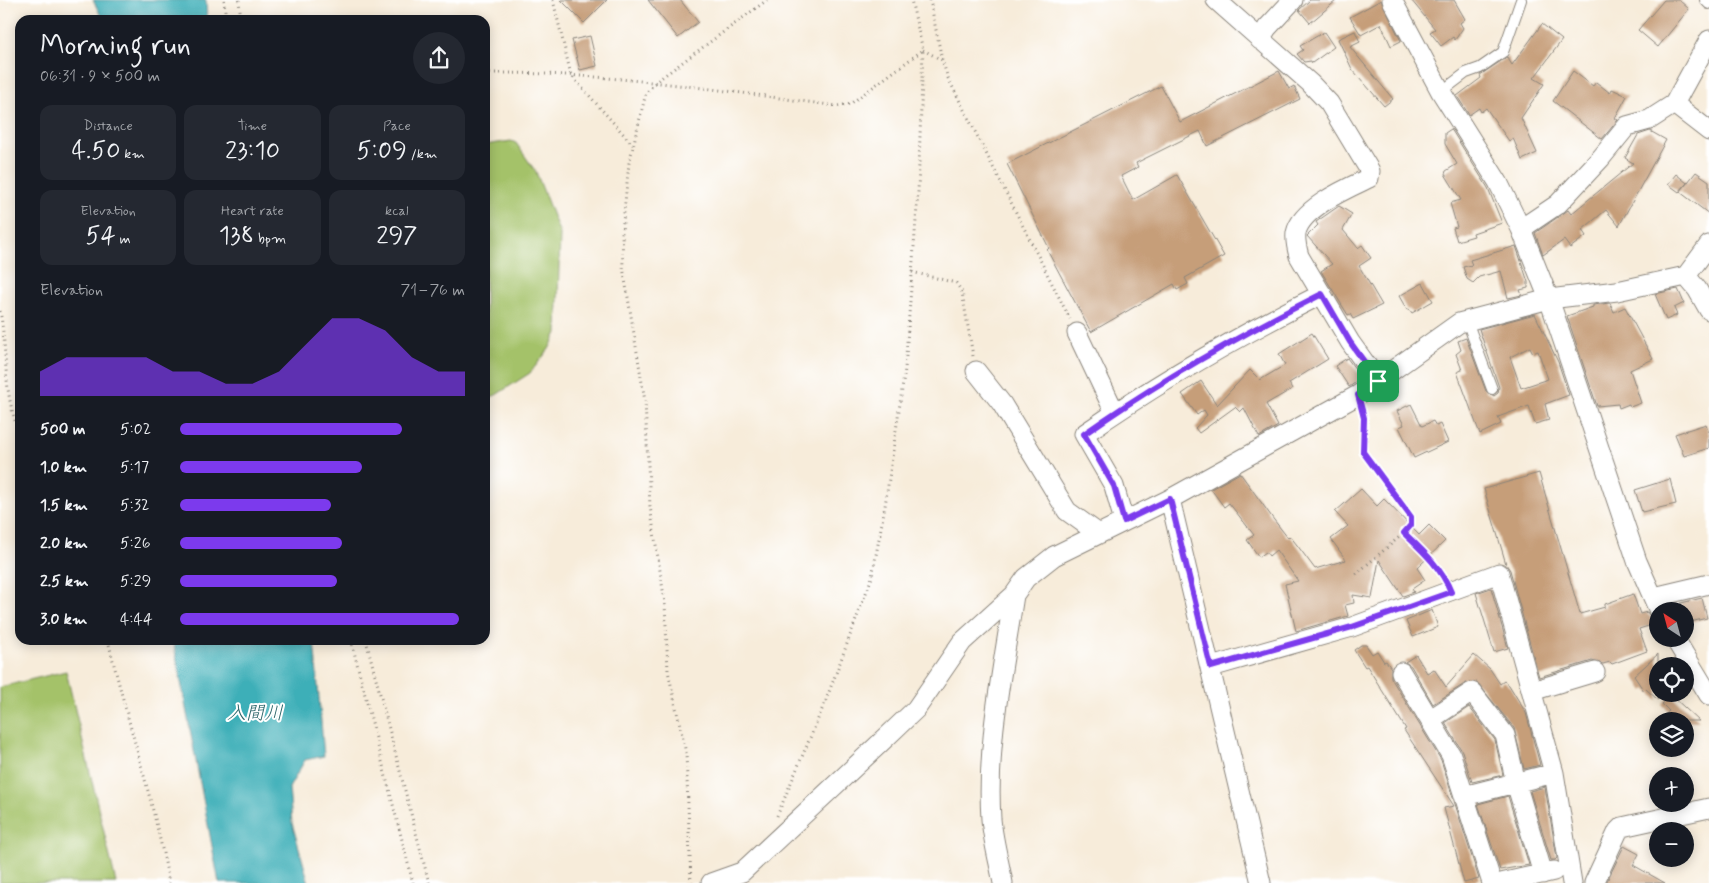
<!DOCTYPE html>
<html lang="en">
<head>
<meta charset="utf-8">
<style>
	:root { --surface:#171b24; --page:#242831; --text:#f1f3f6; --muted:#9ea1a6; --accent:#7c3aed }
	body { margin:0; font-family:Mynerve,"Klee One",sans-serif; background:var(--page); color:var(--text); height:100vh; display:flex; flex-direction:column; font-size:19px; white-space:nowrap }
	* { box-sizing:border-box; margin:0 }
	p { font-size:16px; color:var(--muted) }
	.icon { flex:none; width:28px; height:28px; fill:none; stroke:currentColor; stroke-width:2; stroke-linecap:round; stroke-linejoin:round }
	.map { position:relative; flex:1; overflow:hidden }
	.details { position:absolute; left:15px; top:15px; width:475px; height:630px; display:flex; flex-direction:column; background:var(--surface); border-radius:15px; box-shadow:0 2px 12px #0003 }
	.details>* { flex:none }
	.needle { width:32px; rotate:324deg }
	.tools { position:absolute; left:1649px; top:602px; display:grid; gap:10px }
	.tools a { display:grid; place-items:center; width:45px; height:45px; border-radius:50%; background:var(--surface); box-shadow:0 2px 12px #0003; font-size:25px }
	.pin { position:absolute; display:grid; place-items:center; width:42px; height:42px; color:#fff; margin:-21px; border-radius:10px; box-shadow:0 2px 8px #0006 }
	.round { display:grid; place-items:center; flex:none; width:52px; height:52px; border-radius:26px; background:var(--page) }
	.summary { display:flex; align-items:center; justify-content:space-between; height:85px; padding:0 25px }
	h1 { font-size:28px; font-weight:600; line-height:38px }
	.stats { display:grid; grid-template-columns:repeat(3,1fr); gap:8px; height:85px; padding:5px 25px }
	.stats div { display:grid; align-content:center; border-radius:12px; background:var(--page); text-align:center }
	.stats b { font-size:25px; font-weight:600 }
	.stats small { font-size:14px; font-weight:400 }
	.stats p { font-size:14px }
	.chart { height:140px; padding:10px 25px }
	.chart p { display:flex; justify-content:space-between }
	.chart svg { width:100%; height:90px; margin-top:5px; fill:var(--accent); opacity:.7 }
	ul { padding:0 25px; list-style:none; font-size:16px }
	li { display:grid; grid-template-columns:80px 60px 1fr; align-items:center; height:38px }
	li i { height:12px; border-radius:6px; background:var(--accent) }
	.map>svg:first-child { display:block }
	.green { fill:#a4c269; stroke:#606f42 }
	.water { fill:#3eafb8; stroke:#2d666a }
	.building { fill:#c69e79; fill-rule:evenodd }
	.lines { fill:none; stroke-linecap:round; stroke-linejoin:round }
	.service-casing { stroke:#8a847b; stroke-width:12 }
	.minor-casing { stroke:#8a847b; stroke-width:21 }
	.path { stroke:#8a847b; stroke-width:3; stroke-dasharray:1 4; stroke-linecap:butt }
	.service { stroke:#fff; stroke-width:10 }
	.minor { stroke:#fff; stroke-width:19 }
	.route-casing { stroke:#fff; stroke-width:10 }
	.route { stroke:#7c3aed; stroke-width:6 }
	.labels { text-anchor:middle; dominant-baseline:central; stroke-width:4; stroke-linejoin:round; paint-order:stroke }
	.water-label { font-size:19px; font-style:italic; fill:#2d666a; stroke:#fff }
</style>
</head>
<body>
<div class="map">
<svg width="1709" height="883" viewBox="0 0 1709 883">
	<rect width="100%" height="100%" fill="#fff"/>
	<filter id="ink" filterUnits="userSpaceOnUse"><feTurbulence type="fractalNoise" baseFrequency=".02" numOctaves="2"/><feDisplacementMap in="SourceGraphic" scale="10" xChannelSelector="R" yChannelSelector="G"/><feConvolveMatrix kernelMatrix="1 2 1 2 8 2 1 2 1" color-interpolation-filters="sRGB"/></filter>
	<filter id="wash" filterUnits="userSpaceOnUse"><feTurbulence type="fractalNoise" baseFrequency=".0096" numOctaves="4" result="noise"/><feDisplacementMap in="SourceGraphic" scale="20" xChannelSelector="R" yChannelSelector="G"/><feGaussianBlur stdDeviation="1.12" result="paint"/><feColorMatrix in="noise" values="0 0 0 0 0 0 0 0 0 0 0 0 0 0 0 0 0 1.4 0 .05"/><feComposite in="paint" operator="in"/></filter>
	<g filter="url(#wash)">
		<rect width="100%" height="100%" fill="#f7ecda"/>
		<path class="green" d="M 511,141 L 516,143 L 536,172 L 560,234 L 557,333 L 549,349 L 530,373 L 496,395 L 485,399 L 485,145 Z
			M 66,671 L 116,883 L 0,883 L 0,687 Z"/>
		<path class="water" d="M 93,0 L 206,0 L 207,20 L 103,20 Z
			M 173,640 L 314,640 L 324,756 L 305,760 L 289,788 L 292,823 L 309,883 L 219,883 Z"/>
		<g id="blocks">
			<path class="building" d="M 561,0 L 607,0 L 584,23 Z
				M 648,0 L 680,0 L 698,22 L 678,38 Z
				M 1310,0 L 1337,0 L 1310,23 L 1299,10 Z
				M 1381,0 L 1401,41 L 1391,46 L 1381,24 L 1361,35 L 1350,17 Z
				M 1411,0 L 1454,0 L 1465,19 L 1460,23 L 1463,28 L 1455,40 L 1453,37 L 1441,46 L 1430,32 L 1435,29 Z
				M 1664,0 L 1679,0 L 1689,9 L 1658,47 L 1638,30 Z
				M 1542,24 L 1562,40 L 1534,78 L 1544,84 L 1521,118 L 1537,153 L 1522,160 L 1513,138 L 1509,141 L 1486,108 L 1481,112 L 1479,108 L 1469,115 L 1457,96 L 1481,78 L 1480,75 L 1507,57 L 1512,65 Z
				M 1355,31 L 1360,42 L 1350,47 L 1393,99 L 1384,106 L 1352,69 L 1338,39 Z
				M 1324,32 L 1334,47 L 1312,63 L 1311,61 L 1304,62 L 1297,54 L 1303,50 L 1300,46 Z
				M 590,36 L 597,66 L 580,70 L 572,40 Z
				M 1279,71 L 1289,89 L 1294,86 L 1300,99 L 1207,146 L 1200,131 L 1136,163 L 1138,167 L 1121,176 L 1133,200 L 1177,175 L 1224,256 L 1185,278 L 1188,284 L 1177,290 L 1174,284 L 1091,332 L 1047,250 L 1049,248 L 1007,164 L 1161,86 L 1180,122 Z
				M 1573,71 L 1593,86 L 1596,82 L 1610,93 L 1612,89 L 1627,96 L 1615,118 L 1618,120 L 1602,139 L 1553,101 Z
				M 1451,129 L 1488,188 L 1502,223 L 1473,233 L 1474,236 L 1457,241 L 1453,228 L 1457,227 L 1450,203 L 1461,200 L 1445,174 L 1446,171 L 1457,164 L 1445,144 L 1445,133 Z
				M 1650,131 L 1666,140 L 1619,226 L 1606,210 L 1582,230 L 1586,236 L 1570,248 L 1564,240 L 1543,255 L 1535,233 L 1568,210 L 1571,214 L 1633,163 L 1625,158 L 1638,135 Z
				M 1696,172 L 1709,181 L 1709,214 L 1680,192 Z
				M 1676,174 L 1687,183 L 1679,192 L 1668,184 Z
				M 1339,206 L 1352,214 L 1343,230 L 1358,248 L 1362,245 L 1371,258 L 1359,266 L 1382,305 L 1353,319 L 1350,314 L 1348,315 L 1321,271 L 1332,264 L 1307,236 L 1318,225 L 1316,222 Z
				M 1516,246 L 1528,282 L 1528,288 L 1520,290 L 1522,295 L 1508,298 L 1501,271 L 1479,277 L 1473,283 L 1467,279 L 1463,267 L 1472,265 L 1470,260 Z
				M 1423,283 L 1433,301 L 1412,313 L 1409,309 L 1407,310 L 1399,296 Z
				M 1678,289 L 1684,303 L 1674,308 L 1677,315 L 1666,320 L 1655,294 Z
				M 1610,303 L 1614,312 L 1625,307 L 1653,359 L 1630,370 L 1641,403 L 1630,407 L 1629,404 L 1619,408 L 1618,404 L 1597,406 L 1567,316 L 1593,307 L 1593,305 Z
				M 1535,314 L 1558,362 L 1569,395 L 1545,404 L 1549,420 L 1535,424 L 1529,406 L 1498,417 L 1501,424 L 1480,434 L 1457,372 L 1462,370 L 1456,354 L 1461,350 L 1458,341 L 1466,338 L 1486,391 L 1494,396 L 1498,393 L 1499,387 L 1479,329 ZM 1530,347 L 1533,353 L 1538,351 L 1548,379 L 1521,388 L 1510,357 Z
				M 1312,333 L 1328,359 L 1289,383 L 1292,389 L 1266,404 L 1278,426 L 1259,437 L 1244,408 L 1240,412 L 1235,407 L 1199,433 L 1195,428 L 1207,415 L 1204,410 L 1197,415 L 1182,394 L 1201,381 L 1217,405 L 1250,370 L 1260,380 L 1285,365 L 1279,354 Z
				M 1347,358 L 1362,378 L 1349,387 L 1335,366 Z
				M 1411,404 L 1422,426 L 1433,421 L 1436,426 L 1440,424 L 1448,442 L 1414,458 L 1399,427 L 1404,425 L 1397,411 Z
				M 1706,424 L 1709,434 L 1709,448 L 1684,456 L 1675,434 Z
				M 1240,473 L 1274,520 L 1288,538 L 1290,536 L 1297,545 L 1315,569 L 1346,560 L 1331,539 L 1348,526 L 1335,512 L 1361,489 L 1377,506 L 1384,499 L 1419,535 L 1429,525 L 1445,541 L 1417,568 L 1425,580 L 1412,589 L 1414,592 L 1403,596 L 1379,560 L 1372,598 L 1353,595 L 1354,603 L 1345,605 L 1348,616 L 1296,631 L 1285,584 L 1298,581 L 1276,550 L 1269,556 L 1266,552 L 1259,557 L 1247,540 L 1254,535 L 1229,503 L 1224,507 L 1211,489 Z
				M 1539,473 L 1580,614 L 1605,607 L 1605,604 L 1633,594 L 1640,614 L 1647,612 L 1655,624 L 1639,629 L 1647,651 L 1612,664 L 1610,662 L 1603,664 L 1592,661 L 1539,677 L 1510,570 L 1506,564 L 1484,489 Z
				M 1670,479 L 1676,504 L 1642,512 L 1635,490 Z
				M 1491,588 L 1508,648 L 1494,652 L 1476,593 Z
				M 1702,598 L 1707,618 L 1686,623 L 1685,611 L 1683,611 L 1681,603 Z
				M 1432,610 L 1438,627 L 1413,637 L 1406,621 Z
				M 1361,645 L 1366,645 L 1372,654 L 1377,651 L 1384,662 L 1386,661 L 1391,668 L 1391,678 L 1441,760 L 1479,879 L 1464,883 L 1444,808 L 1454,806 L 1404,730 L 1406,729 L 1367,666 L 1365,667 L 1354,650 Z
				M 1658,654 L 1658,700 L 1646,689 L 1644,691 L 1634,676 Z
				M 1416,655 L 1427,673 L 1434,669 L 1446,687 L 1474,655 L 1490,669 L 1500,684 L 1504,681 L 1509,685 L 1526,713 L 1540,765 L 1524,769 L 1514,728 L 1477,682 L 1466,683 L 1433,704 L 1411,666 L 1405,662 Z
				M 1671,695 L 1699,721 L 1659,721 L 1669,711 L 1662,704 Z
				M 1469,707 L 1495,740 L 1503,775 L 1472,782 L 1462,751 L 1445,723 Z
				M 1545,787 L 1557,858 L 1555,860 L 1551,860 L 1530,791 Z
				M 1508,796 L 1529,865 L 1500,870 L 1478,804 Z
				M 1624,846 L 1639,854 L 1633,865 L 1665,883 L 1606,883 Z"/>
		</g>
	</g>
	<g filter="url(#ink)">
		<use href="#blocks" fill-opacity="0" stroke="#8a847b" stroke-width="1"/>
		<g class="lines">
			<defs>
				<path id="service" d="M 1705,0 L 1709,4
					M 1441,92 L 1466,73 L 1480,68 L 1503,52 L 1521,0
					M 1467,321 L 1492,389"/>
				<path id="minor" d="M 1216,0 L 1310,83 L 1329,103 L 1370,171 L 1369,178 C 1348,188 1301,208 1296,233 C 1295,241 1297,249 1299,256 L 1350,342 L 1378,381
					M 1392,0 L 1441,92 L 1498,182 L 1521,229 L 1549,299 L 1637,561 L 1659,611
					M 1260,40 L 1267,28 L 1293,0
					M 1674,104 L 1709,131
					M 1521,229 L 1558,204 L 1601,158 L 1627,126 L 1649,120 L 1674,104 L 1709,40
					M 1686,276 L 1709,245
					M 1077,333 L 1115,413
					M 976,371 L 1002,404 L 1067,511 L 1099,534
					M 1170,499 L 1261,883
					M 1124,521 L 1114,486 L 1084,434 C 1159,382 1240,335 1322,294
					M 1654,597 L 1709,584
					M 1675,639 L 1709,695
					M 1211,667 L 1352,627 L 1499,573 L 1554,773 L 1572,883
					M 1401,672 L 1451,755 L 1492,883
					M 1532,691 L 1595,672
					M 1431,719 L 1472,692 L 1505,735 L 1516,783 L 1543,874
					M 1464,796 L 1554,773
					M 711,883 L 742,872 L 876,747 L 916,709 L 962,642 L 1014,595 L 1026,578 L 1054,556 L 1170,499 L 1358,395 L 1459,323 L 1549,299 L 1617,291 L 1686,276 L 1697,289 L 1709,310
					M 1003,883 C 999,862 993,840 991,819 C 986,745 1003,668 1014,595
					M 1501,883 L 1554,871
					M 1594,883 L 1618,831 L 1622,827 L 1709,808"/>
			</defs>
			<use href="#service" class="service-casing"/>
			<use href="#minor" class="minor-casing"/>
			<path class="path" d="M 224,0 L 226,20
				M 239,0 L 241,20
				M 553,0 L 571,75 L 633,145
				M 930,0 L 942,60 L 948,78 L 1070,319
				M 923,50 L 942,60
				M 485,73 C 603,72 720,90 837,106 L 850,104 L 923,50
				M 912,272 L 956,283 L 962,292 L 973,356
				M 0,311 C 8,352 2,393 20,433
				M 1404,533 L 1434,562 L 1444,576
				M 1356,574 L 1404,533 L 1411,525 L 1411,517 L 1363,452 L 1364,418 L 1362,412
				M 108,640 C 127,721 154,801 169,883
				M 351,640 L 413,883
				M 366,640 L 429,883
				M 777,816 L 826,700 L 872,577 L 885,506 L 905,369 L 918,193 L 923,50 L 911,0
				M 691,883 L 686,753 L 668,671 L 665,603 L 650,506 L 645,401 L 623,267 L 622,232 L 629,163 L 646,93 L 657,81 L 767,0"/>
			<use href="#service" class="service"/>
			<use href="#minor" class="minor"/>
		</g>
	</g>
	<g class="lines" filter="url(#ink)">
		<defs>
			<path id="route" d="M 1322,294 L 1350,342 L 1378,381 L 1358,395 L 1364,418 L 1363,452 L 1411,517 L 1411,525 L 1404,533 C 1423,551 1441,567 1451,592 L 1352,627 L 1211,667 L 1170,499 L 1124,521 L 1114,486 L 1084,434 C 1159,381 1240,335 1322,294 Z"/>
		</defs>
		<use href="#route" class="route-casing"/>
		<use href="#route" class="route"/>
	</g>
	<g class="labels">
		<g class="water-label">
			<text x="255" y="713">入間川</text>
		</g>
	</g>
</svg>
<div class="tools">
<a><svg class="needle" viewBox="-14 -14 28 28"><path d="M0-13l5 13h-10z" fill="#e53935"/><path d="M0 13l5-13h-10z" fill="#9ea1a6"/></svg></a>
<a><svg class="icon" aria-label="locate" viewBox="0 0 24 24"><circle cx="12" cy="12" r="6"/><path d="M12 2v4M12 18v4M2 12h4M18 12h4"/></svg></a>
<a><svg class="icon" aria-label="layers" viewBox="0 0 24 24"><path d="M12 4l9 5-9 5-9-5zM3 14l9 5 9-5"/></svg></a>
<a>+</a>
<a>−</a>
</div>
<div class="pin" style="left:1378px;top:381px;background:#1e9e55"><svg class="icon" aria-label="arrive" viewBox="0 0 24 24"><path d="M6 21V4h12l-3 4 3 4H6"/></svg></div>
<section class="details">
<div class="summary"><div><h1>Morning run</h1><p>06:31 · 9 × 500 m</p></div><a class="round"><svg class="icon" aria-label="share" viewBox="0 0 24 24"><path d="M12 15V3M7 8l5-5 5 5M5 13v7h14v-7"/></svg></a></div>
<div class="stats">
<div><p>Distance</p><b>4.50<small> km</small></b></div>
<div><p>Time</p><b>23:10</b></div>
<div><p>Pace</p><b>5:09<small> /km</small></b></div>
</div>
<div class="stats">
<div><p>Elevation</p><b>54<small> m</small></b></div>
<div><p>Heart rate</p><b>138<small> bpm</small></b></div>
<div><p>kcal</p><b>297</b></div>
</div>
<div class="chart"><p><span>Elevation</span>71–76 m</p>
<svg viewBox="0 0 160 44" preserveAspectRatio="none"><path d="M0 44V32L10 25L20 25L30 25L40 25L50 32L60 32L70 38L80 38L90 32L100 19L110 6L120 6L130 12L140 25L150 32L160 32V44z"/></svg>
</div>
<ul>
<li><b>500 m</b>5:02<i style="width:78%"></i></li>
<li><b>1.0 km</b>5:17<i style="width:64%"></i></li>
<li><b>1.5 km</b>5:32<i style="width:53%"></i></li>
<li><b>2.0 km</b>5:26<i style="width:57%"></i></li>
<li><b>2.5 km</b>5:29<i style="width:55%"></i></li>
<li><b>3.0 km</b>4:44<i style="width:98%"></i></li>
</ul>
</section>
</div>
</body>
</html>
